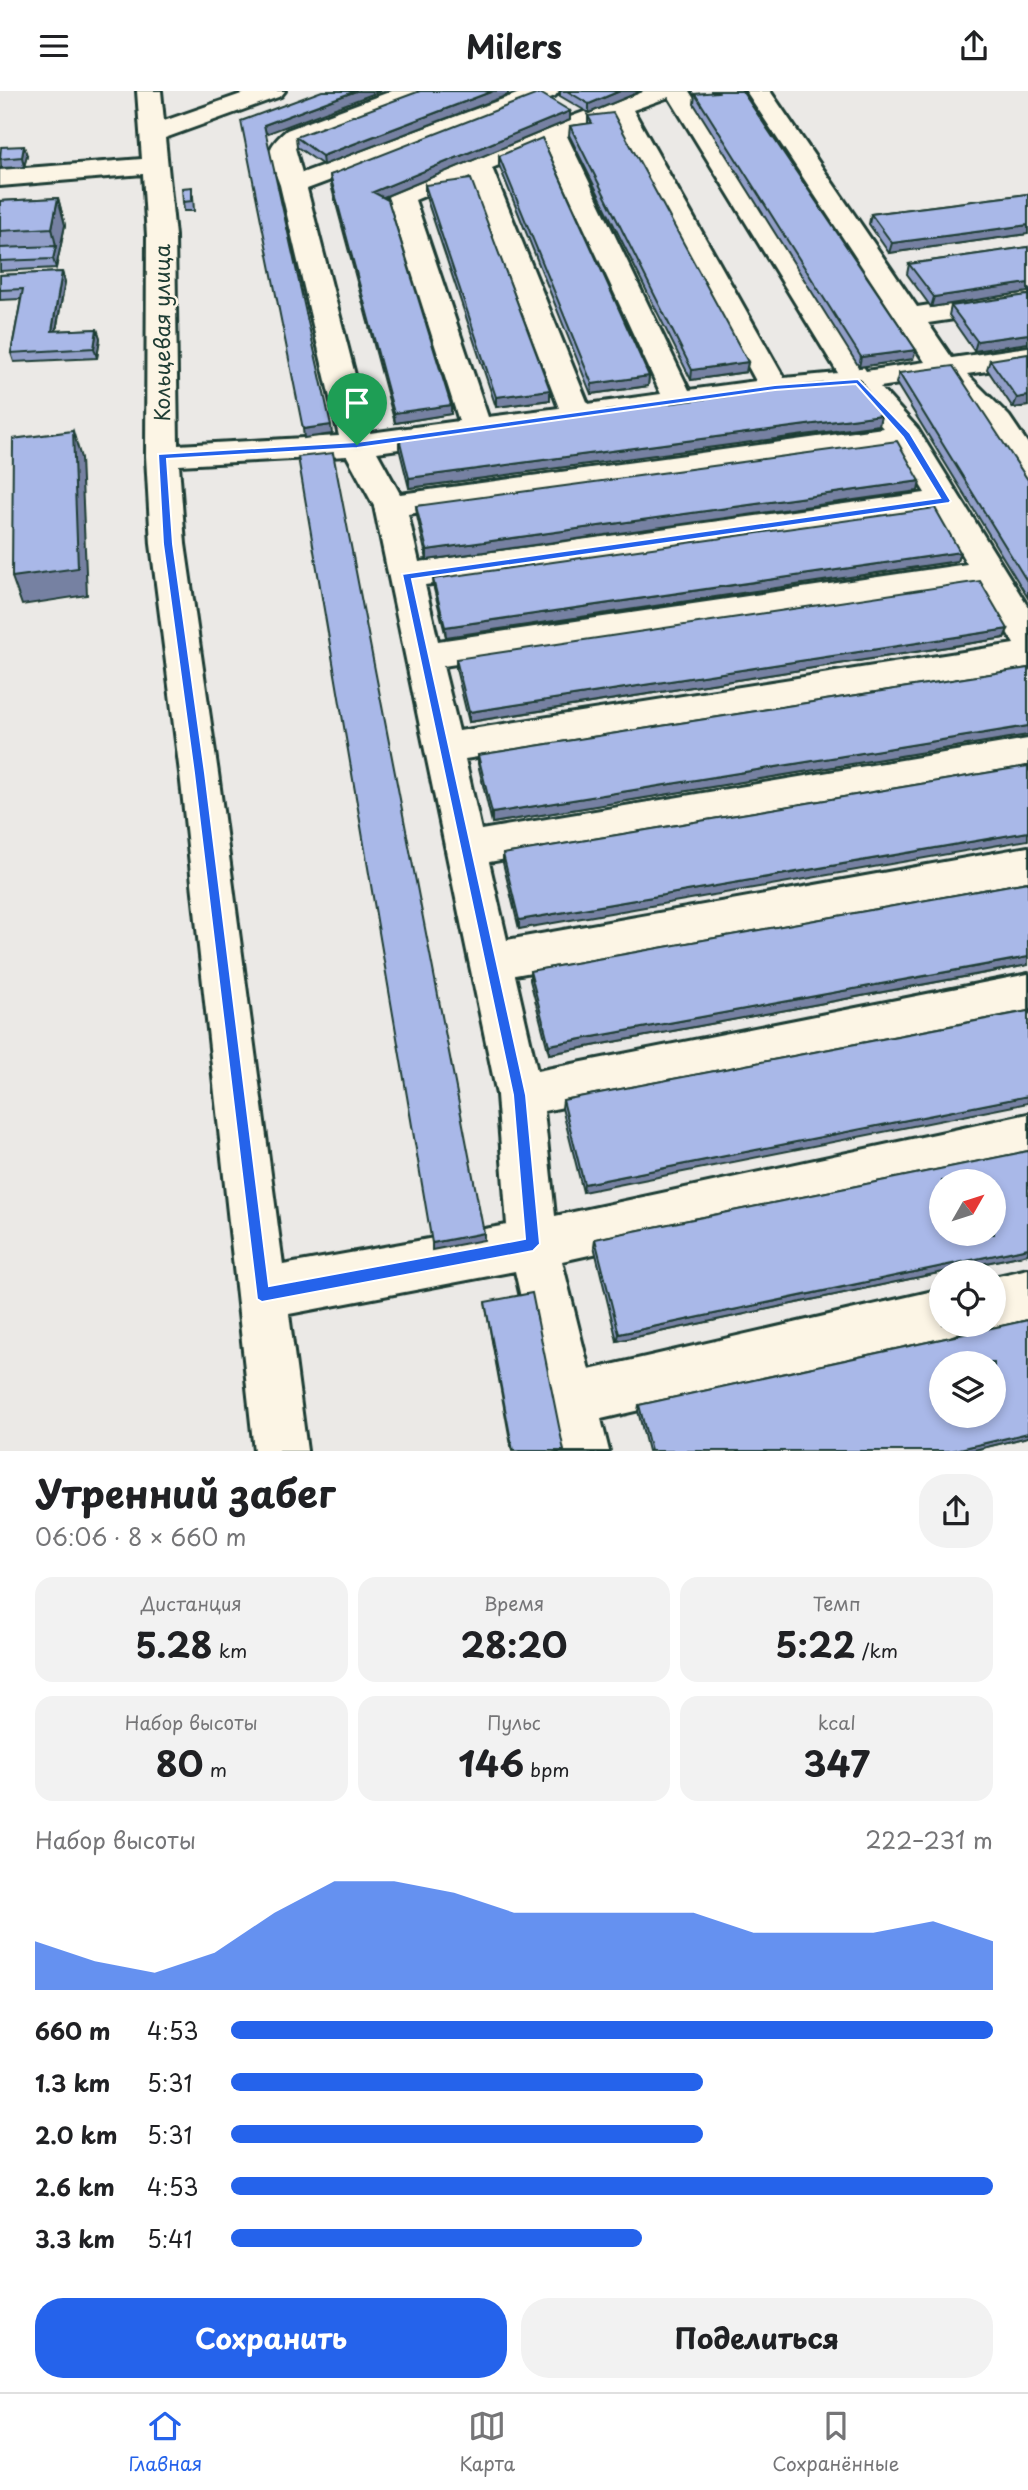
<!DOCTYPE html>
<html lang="ru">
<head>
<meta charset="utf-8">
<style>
	:root { --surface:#fff; --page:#f2f2f2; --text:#202124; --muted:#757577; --line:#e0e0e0; --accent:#2563eb }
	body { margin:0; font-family:"Playpen Sans",sans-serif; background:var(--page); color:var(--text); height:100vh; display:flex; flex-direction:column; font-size:26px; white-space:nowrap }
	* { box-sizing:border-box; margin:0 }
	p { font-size:23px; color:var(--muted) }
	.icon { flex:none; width:38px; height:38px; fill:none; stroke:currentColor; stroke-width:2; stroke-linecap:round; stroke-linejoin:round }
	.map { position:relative; height:1360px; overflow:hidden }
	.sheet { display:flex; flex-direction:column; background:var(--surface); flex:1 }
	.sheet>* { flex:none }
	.needle { width:46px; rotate:51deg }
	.tools { position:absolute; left:929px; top:1078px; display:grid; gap:14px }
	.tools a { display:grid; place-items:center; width:77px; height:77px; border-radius:50%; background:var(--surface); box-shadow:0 4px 10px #0003; font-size:35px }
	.pin { position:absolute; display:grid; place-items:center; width:60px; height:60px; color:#fff; margin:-72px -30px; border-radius:50% 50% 50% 0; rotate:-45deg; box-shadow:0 0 7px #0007 }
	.pin .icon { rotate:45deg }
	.round { display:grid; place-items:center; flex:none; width:74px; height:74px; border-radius:28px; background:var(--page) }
	.overview { display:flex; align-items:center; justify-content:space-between; height:119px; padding:0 35px }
	h1 { font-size:38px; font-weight:700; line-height:52px }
	.figures { display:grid; grid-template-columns:repeat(3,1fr); gap:10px; height:119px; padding:7px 35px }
	.figures div { display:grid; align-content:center; border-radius:18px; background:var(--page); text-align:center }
	.figures b { font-size:35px; font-weight:700 }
	.figures small { font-size:19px; font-weight:400 }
	.figures p { font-size:19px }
	.chart { height:196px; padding:14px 35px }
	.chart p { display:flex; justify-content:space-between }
	.chart svg { width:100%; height:126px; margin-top:7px; fill:var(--accent); opacity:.7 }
	.primary-button { display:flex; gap:14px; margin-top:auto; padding:14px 35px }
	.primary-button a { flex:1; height:80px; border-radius:28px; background:var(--accent); color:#fff; font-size:28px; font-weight:700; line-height:80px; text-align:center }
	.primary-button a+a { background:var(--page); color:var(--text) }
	ul { padding:0 35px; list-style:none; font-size:23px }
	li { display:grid; grid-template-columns:112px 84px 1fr; align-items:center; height:52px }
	li i { height:18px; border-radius:9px; background:var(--accent) }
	header { display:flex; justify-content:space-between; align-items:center; height:91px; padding:0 35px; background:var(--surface); font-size:32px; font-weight:700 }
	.tab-bar { display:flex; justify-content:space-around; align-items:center; height:98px; border-top:2px solid var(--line); background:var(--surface); font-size:19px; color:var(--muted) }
	.tab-bar a { display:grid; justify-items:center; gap:4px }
	.tab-bar .selected { color:var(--accent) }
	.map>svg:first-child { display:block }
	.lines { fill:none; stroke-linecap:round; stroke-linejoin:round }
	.minor-casing { stroke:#1f3d34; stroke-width:6 }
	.minor { fill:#fcf5e5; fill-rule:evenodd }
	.wall { fill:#919ec8; stroke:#1f3d34; stroke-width:2 }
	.shaded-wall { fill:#7681a2; stroke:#1f3d34; stroke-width:2 }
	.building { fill:#a9b8e8; stroke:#1f3d34; stroke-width:2; fill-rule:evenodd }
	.route { fill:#2563eb; stroke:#fff; stroke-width:2; fill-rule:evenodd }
	.labels { text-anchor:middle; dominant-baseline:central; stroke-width:5; stroke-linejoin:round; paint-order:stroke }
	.street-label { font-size:21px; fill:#1f3d34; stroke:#fcf5e5 }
</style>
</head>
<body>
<header><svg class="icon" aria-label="menu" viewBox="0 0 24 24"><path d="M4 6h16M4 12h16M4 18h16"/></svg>Milers<svg class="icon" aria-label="share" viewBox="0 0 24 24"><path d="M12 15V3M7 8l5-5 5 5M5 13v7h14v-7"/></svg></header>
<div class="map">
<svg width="1028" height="1360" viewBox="0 0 1028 1360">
	<rect width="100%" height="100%" fill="#ebe9e6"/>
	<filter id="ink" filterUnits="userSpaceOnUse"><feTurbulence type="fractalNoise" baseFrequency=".0143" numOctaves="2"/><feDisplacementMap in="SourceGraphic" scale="14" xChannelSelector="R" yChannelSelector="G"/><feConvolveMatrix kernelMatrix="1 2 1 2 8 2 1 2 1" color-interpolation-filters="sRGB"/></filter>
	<g filter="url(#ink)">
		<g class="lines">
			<defs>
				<path id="minor" d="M 137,0 L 161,0 L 164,30 L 250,0 L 285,0 L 281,5 L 165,47 L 175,145 L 178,354 L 339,345 L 280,94 C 270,65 261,61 287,39 L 392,0 L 426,0 L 422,5 L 305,49 L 295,57 L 302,82 L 525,0 L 559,0 L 555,5 L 307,98 L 370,342 L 459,330 L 388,106 L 392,100 L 573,25 L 641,0 L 689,0 L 866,280 L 925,271 L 746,0 L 770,0 L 917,216 L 1028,199 L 1028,217 L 928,232 L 952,267 L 1028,256 L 1028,274 L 967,283 L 1009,325 L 1028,353 L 1028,387 L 1017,384 L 987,339 L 937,287 L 880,296 L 917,337 L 1028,516 L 1028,577 L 465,668 L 481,739 L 1028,648 L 1028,678 L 489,771 L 507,849 L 1028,756 L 1028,790 L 515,884 L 537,980 L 1028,883 L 1028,921 L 544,1020 L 555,1125 L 1028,1023 L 1028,1067 L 562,1170 L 589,1279 L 942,1198 L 942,1234 L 963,1234 L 960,1241 L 942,1248 L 601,1328 L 609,1360 L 556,1360 L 515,1180 L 289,1223 L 307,1360 L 254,1360 L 180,682 L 151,453 L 146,365 L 147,145 L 143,83 L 0,95 L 0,79 L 142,68 ZM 669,6 L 838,282 L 784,287 L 633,19 ZM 613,27 L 756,290 L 689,299 L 567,45 ZM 546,54 L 661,303 L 588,313 L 492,77 ZM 470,86 L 559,317 L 488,326 L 415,109 ZM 850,300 L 883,337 L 400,403 L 377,361 L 775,306 ZM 897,355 L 925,402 L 419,471 L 408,423 ZM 347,365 L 374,415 L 497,1004 L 507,1134 L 283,1174 L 218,682 L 185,453 L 179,374 ZM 937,422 L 967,473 L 438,550 L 425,494 ZM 980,495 L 1014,553 L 459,640 L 443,575 Z
					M 1028,1178 L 1028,1228 L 994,1236 L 989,1234 L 994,1234 L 994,1186 Z"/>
			</defs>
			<use href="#minor" class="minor-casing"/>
			<use href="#minor" class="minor"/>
		</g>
		<path class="wall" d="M 560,0 L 642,0 L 589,22 L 560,5 Z
			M 711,0 L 742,0 L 913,268 L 859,276 L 694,13 L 695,3 L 711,2 Z
			M 508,4 L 323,74 L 297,56 L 296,46 Z
			M 588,25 L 748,271 L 746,281 L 691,289 L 569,44 L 570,35 L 588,33 Z
			M 570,29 L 384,106 L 451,323 L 395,332 L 331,94 L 330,84 Z
			M 0,61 L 27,64 L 24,76 L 1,77 Z
			M 499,65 L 649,285 L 648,295 L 591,303 L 499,74 Z
			M 425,94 L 550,299 L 550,309 L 496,316 L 425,103 Z
			M 1028,103 L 1028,143 L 889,162 L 869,133 L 871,123 Z
			M 193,105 L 194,120 L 184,120 L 183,111 Z
			M 58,107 L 65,134 L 56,177 L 0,180 L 0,110 Z
			M 1028,156 L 1028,201 L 931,216 L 907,183 L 909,173 Z
			M 62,181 L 65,191 L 56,240 L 97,238 L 100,247 L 97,267 L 14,271 L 11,262 L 21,208 L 0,209 L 0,184 Z
			M 1028,204 L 1028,252 L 974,260 L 949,224 L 951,215 Z
			M 990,269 L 1028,315 L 1013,317 L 987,278 Z
			M 899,282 L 1028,389 L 1028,507 L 896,292 Z
			M 881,324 L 879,334 L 409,397 L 399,357 L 399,347 Z
			M 920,390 L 918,400 L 427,469 L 417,425 L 416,415 Z
			M 960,461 L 957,470 L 446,546 L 434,498 L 433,488 Z
			M 1008,538 L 1004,547 L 469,631 L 456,578 L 456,568 Z
			M 1028,577 L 1028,644 L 492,732 L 478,673 L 478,664 Z
			M 1028,675 L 519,838 L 503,772 L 503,763 Z
			M 1028,791 L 1028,874 L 549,963 L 530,889 L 530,880 Z
			M 1028,920 L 583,1101 L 562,1017 L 563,1009 Z
			M 1028,1060 L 1028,1163 L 617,1250 L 594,1155 L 595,1148 Z
			M 485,1211 L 564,1360 L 512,1360 L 486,1217 Z
			M 1028,1229 L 1028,1346 L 970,1360 L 648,1360 L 638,1320 L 639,1314 Z"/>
		<path class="shaded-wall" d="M 356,0 L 381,0 L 266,43 L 264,34 Z
			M 493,0 L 508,0 L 508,4 L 323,74 L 322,65 Z
			M 620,0 L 642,0 L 589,22 L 589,13 Z
			M 570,20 L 570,29 L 374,110 L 373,101 Z
			M 24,55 L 27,64 L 24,76 L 22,66 Z
			M 58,107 L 65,134 L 56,177 L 53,168 L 56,155 L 52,137 Z
			M 1028,134 L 1028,143 L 889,162 L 892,152 Z
			M 62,181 L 65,191 L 54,250 L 52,240 Z
			M 1028,192 L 1028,201 L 931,216 L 934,206 Z
			M 97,238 L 100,247 L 97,267 L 94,257 Z
			M 1028,243 L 1028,252 L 974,260 L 977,250 Z
			M 916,259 L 913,268 L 859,276 L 861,266 Z
			M 748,271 L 746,281 L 691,289 L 692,279 Z
			M 649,285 L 648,295 L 591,303 L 592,293 Z
			M 550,299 L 550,309 L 496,316 L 496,306 Z
			M 1028,305 L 1028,315 L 1013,317 L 1017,307 Z
			M 451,314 L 451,323 L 395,332 L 394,322 Z
			M 881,324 L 879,334 L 409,397 L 409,387 Z
			M 331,334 L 332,343 L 304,347 L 303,338 Z
			M 73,340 L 81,367 L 87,504 L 22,514 L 12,486 Z
			M 920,390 L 918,400 L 427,469 L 427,459 Z
			M 960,461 L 957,470 L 446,546 L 445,536 Z
			M 1008,538 L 1004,547 L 469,631 L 469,621 Z
			M 1028,635 L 1028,644 L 492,732 L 492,722 Z
			M 1028,741 L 1028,749 L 519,838 L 519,829 Z
			M 1028,866 L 1028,874 L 549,963 L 549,954 Z
			M 1028,1005 L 1028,1012 L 583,1101 L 584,1093 Z
			M 484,1142 L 484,1149 L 432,1159 L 432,1152 Z
			M 1028,1157 L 1028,1163 L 617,1250 L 619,1243 Z
			M 1028,1342 L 1028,1346 L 970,1360 L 951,1360 Z"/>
		<path class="building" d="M 322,0 L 356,0 L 264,34 L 331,334 L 303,338 L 241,30 Z
			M 420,0 L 493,0 L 322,65 L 296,46 Z
			M 567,0 L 620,0 L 589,13 Z
			M 717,0 L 742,0 L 916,259 L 861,266 L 695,3 L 718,1 Z
			M 540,2 L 570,20 L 373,101 L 388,109 L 451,314 L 394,322 L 330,84 Z
			M 613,22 L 748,271 L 692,279 L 570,35 L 592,32 L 588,25 Z
			M 542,47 L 649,285 L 592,293 L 499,65 Z
			M 24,55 L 22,66 L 0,68 L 1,56 Z
			M 471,88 L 550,299 L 496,306 L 425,94 Z
			M 192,96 L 192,110 L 183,111 L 182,97 Z
			M 1028,103 L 1028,134 L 892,152 L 871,123 Z
			M 58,107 L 52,137 L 0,140 L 0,110 Z
			M 56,155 L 53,168 L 0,170 L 0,157 Z
			M 1028,156 L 1028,192 L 934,206 L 909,173 Z
			M 62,181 L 52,240 L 97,238 L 94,257 L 11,262 L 23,198 L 0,199 L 0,184 Z
			M 1028,204 L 1028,243 L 977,250 L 951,215 Z
			M 1028,263 L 1028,305 L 1017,307 L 990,269 Z
			M 953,275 L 1028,389 L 1028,492 L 899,282 Z
			M 860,288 L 881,324 L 409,387 L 399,347 Z
			M 73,340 L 78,477 L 12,486 L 13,348 Z
			M 897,350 L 920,390 L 427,459 L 416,415 Z
			M 333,362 L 484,1142 L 432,1152 L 298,366 Z
			M 935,417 L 960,461 L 445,536 L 433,488 Z
			M 980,490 L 1008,538 L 469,621 L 456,568 Z
			M 1028,577 L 1028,635 L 492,722 L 478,664 Z
			M 1028,675 L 1028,741 L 519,829 L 503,763 Z
			M 1028,791 L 1028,866 L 549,954 L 530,880 Z
			M 1028,920 L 1028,1005 L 584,1093 L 563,1009 Z
			M 1028,1060 L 1028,1157 L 619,1243 L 595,1148 ZM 942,1090 L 994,1090 L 994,1143 L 942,1143 Z
			M 532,1202 L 564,1360 L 513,1360 L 485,1211 Z
			M 1028,1229 L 1028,1342 L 951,1360 L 651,1360 L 639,1314 ZM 942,1272 L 994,1272 L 994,1325 L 942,1325 Z"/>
	</g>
	<path class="route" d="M 858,288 L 910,342 L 951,410 L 949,412 L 412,488 L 526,1004 L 540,1153 L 533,1160 L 262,1211 L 257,1208 L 194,682 L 163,453 L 158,363 L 357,351 L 775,294 ZM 856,293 L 903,346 L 940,407 L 402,483 L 513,1004 L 525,1148 L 269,1195 L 205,682 L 173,453 L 167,368 L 357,357 L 775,299 Z"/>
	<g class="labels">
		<g class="street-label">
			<text transform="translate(161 242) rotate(-90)">Кольцевая улица</text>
		</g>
	</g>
</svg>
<div class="tools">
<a><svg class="needle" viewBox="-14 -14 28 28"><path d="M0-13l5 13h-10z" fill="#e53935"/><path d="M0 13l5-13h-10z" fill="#757577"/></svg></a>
<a><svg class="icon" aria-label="locate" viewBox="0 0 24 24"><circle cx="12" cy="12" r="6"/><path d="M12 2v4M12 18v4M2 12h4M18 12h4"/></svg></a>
<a><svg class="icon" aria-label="layers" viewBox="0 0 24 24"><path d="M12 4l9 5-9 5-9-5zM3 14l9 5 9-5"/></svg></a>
</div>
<div class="pin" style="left:357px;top:354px;background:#1e9e55"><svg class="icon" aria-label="arrive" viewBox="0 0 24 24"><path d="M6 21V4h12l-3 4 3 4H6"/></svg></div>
</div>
<section class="sheet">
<div class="overview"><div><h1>Утренний забег</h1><p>06:06 · 8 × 660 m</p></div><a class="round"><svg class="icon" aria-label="share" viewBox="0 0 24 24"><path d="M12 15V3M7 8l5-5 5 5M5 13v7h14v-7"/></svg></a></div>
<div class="figures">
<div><p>Дистанция</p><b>5.28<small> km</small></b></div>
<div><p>Время</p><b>28:20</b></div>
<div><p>Темп</p><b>5:22<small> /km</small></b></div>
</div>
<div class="figures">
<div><p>Набор высоты</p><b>80<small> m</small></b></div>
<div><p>Пульс</p><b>146<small> bpm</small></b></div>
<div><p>kcal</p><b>347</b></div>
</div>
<div class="chart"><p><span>Набор высоты</span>222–231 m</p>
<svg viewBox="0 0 160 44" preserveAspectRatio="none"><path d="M0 44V27L10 34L20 38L30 31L40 17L50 6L60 6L70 10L80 17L90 17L100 17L110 17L120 24L130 24L140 24L150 20L160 27V44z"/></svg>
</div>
<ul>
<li><b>660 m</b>4:53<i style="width:100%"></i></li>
<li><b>1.3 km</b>5:31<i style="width:62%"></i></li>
<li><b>2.0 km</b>5:31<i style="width:62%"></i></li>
<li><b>2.6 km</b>4:53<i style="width:100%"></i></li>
<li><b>3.3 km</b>5:41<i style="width:54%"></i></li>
</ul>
<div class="primary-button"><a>Сохранить</a><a>Поделиться</a></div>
</section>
<nav class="tab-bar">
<a class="selected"><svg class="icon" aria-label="home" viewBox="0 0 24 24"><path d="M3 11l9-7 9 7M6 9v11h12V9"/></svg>Главная</a>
<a><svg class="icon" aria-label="map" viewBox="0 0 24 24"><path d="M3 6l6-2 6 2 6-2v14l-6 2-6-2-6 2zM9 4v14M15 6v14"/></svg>Карта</a>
<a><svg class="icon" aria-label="saved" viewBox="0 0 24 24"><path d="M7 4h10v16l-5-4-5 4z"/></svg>Сохранённые</a>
</nav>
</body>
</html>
